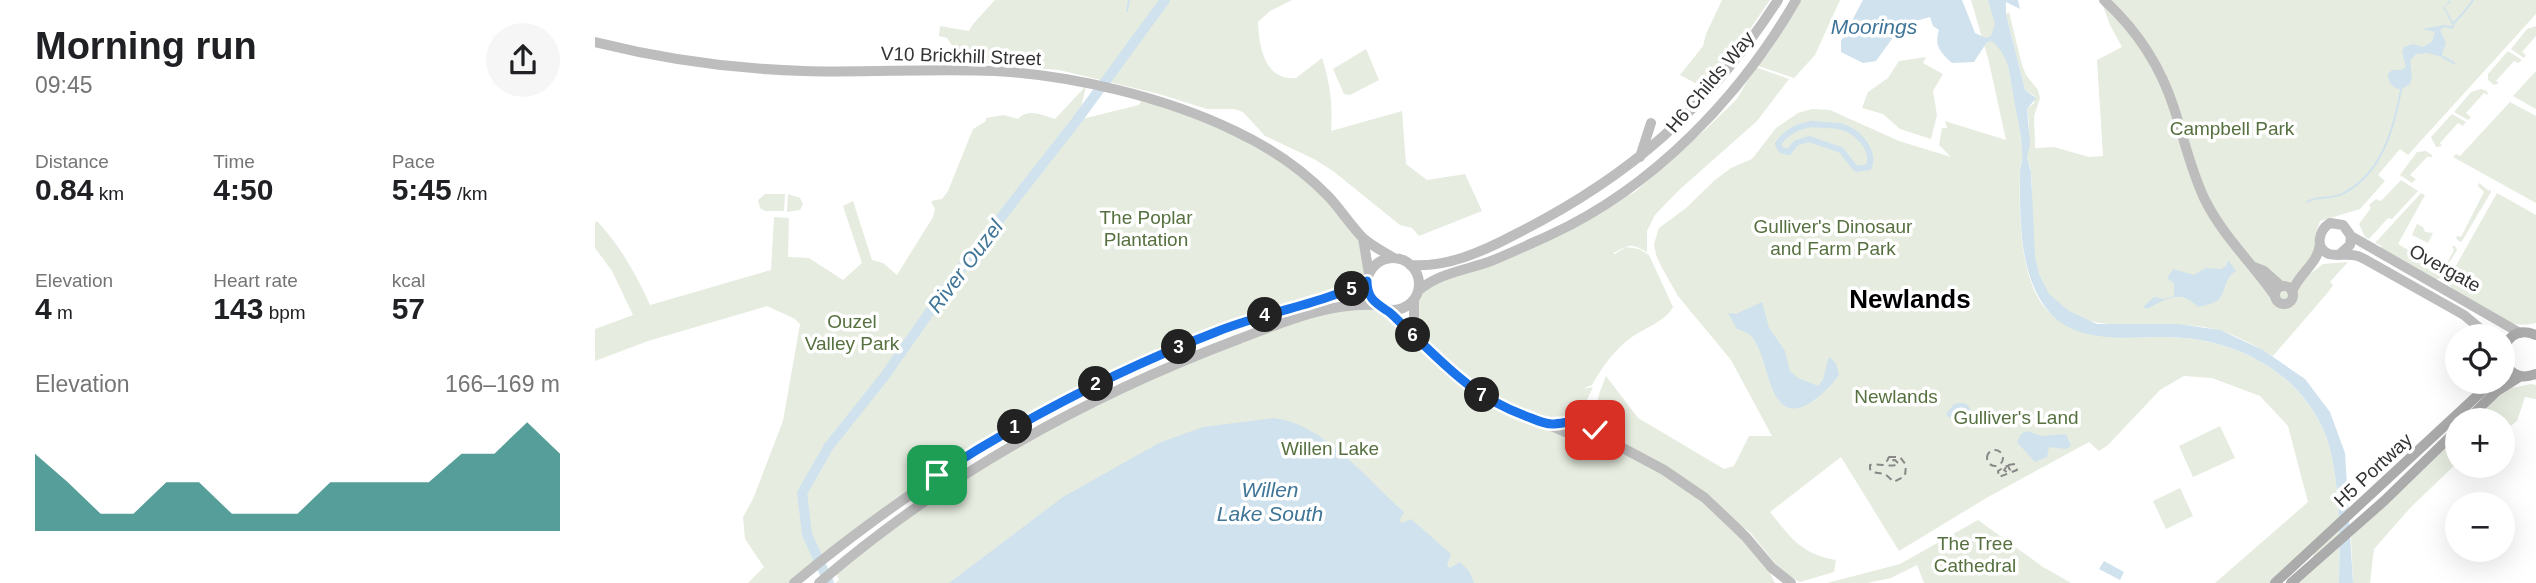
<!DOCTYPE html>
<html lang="en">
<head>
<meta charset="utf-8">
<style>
	:root { --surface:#fff; --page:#f6f6f6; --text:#202124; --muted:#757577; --accent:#0f766e }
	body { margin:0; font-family:Helvetica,sans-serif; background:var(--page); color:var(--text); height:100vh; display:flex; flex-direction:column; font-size:26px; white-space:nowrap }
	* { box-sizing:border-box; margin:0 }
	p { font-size:23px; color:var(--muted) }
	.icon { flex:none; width:38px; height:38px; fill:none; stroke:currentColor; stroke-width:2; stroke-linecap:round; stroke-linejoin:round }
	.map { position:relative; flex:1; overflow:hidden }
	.sheet { display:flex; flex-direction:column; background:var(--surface); width:595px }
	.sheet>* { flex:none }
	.buttons { position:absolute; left:1850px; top:324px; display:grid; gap:14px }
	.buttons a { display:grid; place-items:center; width:70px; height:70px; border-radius:50%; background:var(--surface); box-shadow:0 7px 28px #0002; font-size:35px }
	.pin { position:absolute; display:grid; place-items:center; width:60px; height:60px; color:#fff; margin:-30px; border-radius:14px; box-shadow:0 4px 10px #0006 }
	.km { position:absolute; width:35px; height:35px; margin:-18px; border-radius:50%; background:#222; color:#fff; font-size:19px; line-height:35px; text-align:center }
	.round { display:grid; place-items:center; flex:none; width:74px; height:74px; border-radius:37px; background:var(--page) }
	.headline { display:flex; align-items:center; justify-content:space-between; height:119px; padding:0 35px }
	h1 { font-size:38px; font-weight:700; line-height:52px }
	.metrics { display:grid; grid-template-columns:repeat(3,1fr); gap:10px; height:119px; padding:7px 35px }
	.metrics div { display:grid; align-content:center }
	.metrics b { font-size:30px; font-weight:700 }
	.metrics small { font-size:19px; font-weight:400 }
	.metrics p { font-size:19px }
	.chart { height:196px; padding:14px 35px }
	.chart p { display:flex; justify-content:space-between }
	.chart svg { width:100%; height:126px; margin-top:7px; fill:var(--accent); opacity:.7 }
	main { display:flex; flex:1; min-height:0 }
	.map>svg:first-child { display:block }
	.green { fill:#e6ecdf }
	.water { fill:#cfe2ee }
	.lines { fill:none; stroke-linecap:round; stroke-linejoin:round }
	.stream { stroke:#cfe2ee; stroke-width:2 }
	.canal { stroke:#cfe2ee; stroke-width:6 }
	.river { stroke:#cfe2ee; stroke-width:10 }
	.secondary { stroke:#bdbdbd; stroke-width:10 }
	.primary { stroke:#ababab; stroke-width:10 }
	.rail { stroke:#888; stroke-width:2; stroke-dasharray:7 5; stroke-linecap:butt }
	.route-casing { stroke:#fff; stroke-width:14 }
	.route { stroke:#1a73e8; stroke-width:9 }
	.labels { text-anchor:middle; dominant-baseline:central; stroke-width:7; stroke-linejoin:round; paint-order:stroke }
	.street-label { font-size:19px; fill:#333; stroke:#fff }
	.park-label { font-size:19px; fill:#56703f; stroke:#fff }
	.water-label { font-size:21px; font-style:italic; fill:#3f7597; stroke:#fff }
	.district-label { font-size:26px; font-weight:bold; fill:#000; stroke:#fff }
</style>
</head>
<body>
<main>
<section class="sheet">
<div class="headline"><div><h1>Morning run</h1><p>09:45</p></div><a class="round"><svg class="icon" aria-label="share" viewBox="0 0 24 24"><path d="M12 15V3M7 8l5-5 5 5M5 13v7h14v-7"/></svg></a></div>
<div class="metrics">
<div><p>Distance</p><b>0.84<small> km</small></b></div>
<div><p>Time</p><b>4:50</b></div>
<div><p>Pace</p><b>5:45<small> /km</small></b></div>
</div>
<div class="metrics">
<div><p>Elevation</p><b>4<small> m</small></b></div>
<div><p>Heart rate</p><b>143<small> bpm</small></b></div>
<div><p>kcal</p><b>57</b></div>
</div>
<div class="chart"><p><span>Elevation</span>166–169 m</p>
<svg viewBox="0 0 160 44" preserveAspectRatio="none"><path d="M0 44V17L10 27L20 38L30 38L40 27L50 27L60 38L70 38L80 38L90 27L100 27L110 27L120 27L130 17L140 17L150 6L160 17V44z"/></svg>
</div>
</section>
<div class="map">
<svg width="1941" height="583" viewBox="0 0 1941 583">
	<rect width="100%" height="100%" fill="#fff"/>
	<path class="green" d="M 400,0 L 697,0 L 675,11 L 663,22 C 664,46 669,81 701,78 L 727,58 C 735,82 738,106 736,131 L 807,111 L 811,164 L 832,180 L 870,174 L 887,211 L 824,236 L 817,228 L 805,225 L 738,171 L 719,159 L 670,136 L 648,112 L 639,109 L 612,109 L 564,94 L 464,70 L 385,63 L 364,56 L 352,38 L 344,36 L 345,26 L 374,31 L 378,24 Z
		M 1127,0 L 1175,0 L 1131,64 L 1107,83 L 1100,83 L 1085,75 L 1108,46 L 1111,34 Z
		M 1201,0 L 1245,0 L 1220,55 L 1199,78 L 1157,64 Z
		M 1376,0 L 1393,0 C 1410,47 1422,99 1427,149 C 1428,156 1426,163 1425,170 C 1424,210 1424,272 1447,304 C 1476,343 1527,337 1569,337 C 1637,337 1705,370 1731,436 C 1745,474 1745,541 1744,583 L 1696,583 L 1719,563 L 1718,550 L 1680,583 L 1620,583 L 1713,502 L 1693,426 L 1665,396 L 1617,378 L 1589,376 L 1565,390 L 1513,445 L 1504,451 L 1494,442 L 1393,497 L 1304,551 L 1246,457 L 1175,512 C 1196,538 1206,554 1241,560 L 1239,572 L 1205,582 L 1187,572 L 1155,532 L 1022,441 C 995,419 999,406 1011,376 L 1043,418 L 1129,469 L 1139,466 L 1154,436 L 1177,436 L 1136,360 L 1083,296 L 1067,268 L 1061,255 L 1059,244 L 1064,228 L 1091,208 L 1120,180 L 1136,168 L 1157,159 L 1181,128 L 1203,113 L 1217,109 L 1235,110 L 1304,141 L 1356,157 L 1344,145 L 1347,128 L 1352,128 L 1350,121 L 1411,140 L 1394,62 Z
		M 1506,0 L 1941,0 L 1941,14 L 1813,155 L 1805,149 L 1783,175 L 1790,181 L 1765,209 L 1725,221 L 1720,235 L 1724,240 L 1712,269 L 1716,273 L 1728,264 L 1753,262 L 1735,282 L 1738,285 L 1734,291 L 1678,356 C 1656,343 1634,331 1609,327 C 1553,318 1468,346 1444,274 C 1433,242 1439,206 1436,172 C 1436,165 1431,159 1432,152 C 1434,137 1435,124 1432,109 L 1439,103 L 1440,96 L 1430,90 L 1411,14 L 1414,12 L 1427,65 L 1431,75 L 1443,90 L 1445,98 L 1439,116 L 1440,148 L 1459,147 L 1494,157 L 1508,156 L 1502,60 L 1527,47 L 1515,25 Z
		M 1941,26 L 1941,36 L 1927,52 L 1931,55 L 1929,58 L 1916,49 L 1932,29 Z
		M 771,49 L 784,80 L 755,95 L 749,94 L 738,69 Z
		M 1913,51 L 1927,60 L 1923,63 L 1919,61 L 1901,81 L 1904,83 L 1899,85 L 1893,80 L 1893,74 Z
		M 1331,57 L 1328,63 L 1348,74 L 1338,91 L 1342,115 L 1336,139 L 1305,129 L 1288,114 L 1267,108 L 1273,92 L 1293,78 L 1304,61 Z
		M 1160,67 L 1194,79 L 1162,121 L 1083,191 L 1060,215 L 1052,231 L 1052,252 C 1034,242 1035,245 1018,253 L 1020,254 L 1031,247 L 1044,249 L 1054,255 L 1078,307 C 1071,321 1050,328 1037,337 C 1019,350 1008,366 997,385 L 987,389 L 998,387 L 986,413 C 948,439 844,373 827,338 C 823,330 822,320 821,311 C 820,306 818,301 821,296 C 824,292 830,289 834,287 L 921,251 L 1039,184 L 1032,196 L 1040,192 L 1112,128 L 1142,99 Z
		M 1941,71 L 1941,109 L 1918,96 Z
		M 492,82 L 483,120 L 544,105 L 546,101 L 552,103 L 562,101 L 608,117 L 704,170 L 768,238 L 772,281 L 540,366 L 385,447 L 199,583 L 153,583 L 169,567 L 150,539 L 148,517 L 158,499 L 188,421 L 205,324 L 200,319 L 172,306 L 53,341 L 0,361 L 0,329 L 38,315 L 17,271 L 0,248 L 0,223 L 2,221 C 26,247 41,274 55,305 L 176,270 L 179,217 L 194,218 L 193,257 L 214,258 L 248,280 L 267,263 L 248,206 L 258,201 L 277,260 L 288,263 L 302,275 L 338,217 L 340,209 L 336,201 L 347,199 L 353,191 L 378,129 L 391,121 L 391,118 L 409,115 L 423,119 C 433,108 447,115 460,119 L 488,89 Z
		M 1886,89 L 1892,91 L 1893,95 L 1889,93 L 1871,113 L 1876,117 L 1873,120 L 1859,112 L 1876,92 Z
		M 1915,102 L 1941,116 L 1941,203 L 1858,157 L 1861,154 L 1865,156 Z
		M 1857,114 L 1871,122 L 1868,126 L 1863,123 L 1845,143 L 1847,146 L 1841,147 L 1836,137 Z
		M 1831,151 L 1837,155 L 1837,157 L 1832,157 L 1815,175 L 1821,179 L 1817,183 L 1805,175 L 1822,152 Z
		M 1806,180 L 1823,191 L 1797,219 L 1793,218 L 1774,239 L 1770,237 L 1764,224 L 1776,208 L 1774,205 L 1781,199 L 1786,201 Z
		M 1884,183 L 1894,191 L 1895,189 L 1896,192 L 1867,241 L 1865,242 L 1861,238 L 1862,236 L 1866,237 L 1889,192 L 1883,186 Z
		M 1826,193 L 1830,195 L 1803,244 L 1844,268 L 1847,264 L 1851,265 L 1859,250 L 1857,246 L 1860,246 L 1862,250 L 1844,279 L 1839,279 L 1785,248 L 1787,246 L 1780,243 Z
		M 1902,193 L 1941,215 L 1941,323 C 1912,332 1881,303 1857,289 L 1854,284 L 1854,278 Z
		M 170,194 L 190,194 L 189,211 L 170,211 L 165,208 L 163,200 Z
		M 193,194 L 205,198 L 208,204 L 205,210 L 192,212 Z
		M 1822,224 L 1828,227 L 1830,232 L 1838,233 L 1833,243 L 1817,235 Z
		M 782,305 L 792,310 L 843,367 L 937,422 L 967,436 L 980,448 L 995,449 L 1008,447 L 1025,451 L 1078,479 L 1135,525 L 1174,571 L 1180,583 L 240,583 L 244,580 L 240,569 L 351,487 L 479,413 L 692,321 Z
		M 1936,384 L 1941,385 L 1941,399 L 1930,397 L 1922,421 L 1908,431 L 1908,420 L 1872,420 L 1902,391 Z
		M979 432a9 9 0 1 1 18 0a9 9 0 1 1-18 0Z
		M 1625,426 L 1640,458 L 1598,477 L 1584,446 Z
		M 1862,430 L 1862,463 L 1816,507 L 1779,549 L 1775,583 L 1758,583 L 1756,537 L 1791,505 Z
		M 1585,488 L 1598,516 L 1571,529 L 1558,501 Z
		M 1383,520 L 1448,567 L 1476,583 L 1329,583 L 1322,565 L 1296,578 L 1272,583 L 1232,583 L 1305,564 Z"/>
	<path class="water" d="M 1268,0 L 1367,0 L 1380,33 L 1391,38 L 1396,36 L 1400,24 L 1393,0 L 1423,0 L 1425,9 L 1411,2 L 1411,14 L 1430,90 L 1441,98 L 1432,109 L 1435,144 L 1432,157 L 1436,172 L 1440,257 L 1444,274 L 1454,294 L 1474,311 L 1502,324 L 1583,324 L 1625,330 L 1668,350 L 1710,379 L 1735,412 L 1750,453 L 1758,583 L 1744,583 C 1745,541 1745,474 1731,436 C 1705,370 1637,337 1570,337 C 1532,337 1483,344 1455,313 C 1423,277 1425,216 1425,171 C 1426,164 1428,157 1427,150 C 1426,131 1421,112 1418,93 C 1414,70 1414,57 1397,41 L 1392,42 L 1379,62 L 1357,63 C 1345,52 1339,46 1344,30 L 1338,26 L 1335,17 L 1307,25 L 1281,61 L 1268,63 L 1246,52 L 1246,41 Z
		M 1855,0 L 1856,2 L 1849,6 L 1860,26 L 1857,29 L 1849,27 L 1845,30 L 1851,43 L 1847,53 L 1848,57 L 1832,53 L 1821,54 L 1815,61 L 1817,76 L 1815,84 L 1807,89 C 1798,90 1793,82 1793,74 L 1797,70 L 1806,70 L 1811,67 L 1807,52 L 1809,47 L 1818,44 L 1828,47 L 1837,42 L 1840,32 L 1827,29 L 1849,25 L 1858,26 L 1848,7 Z
		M 1633,260 L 1641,271 C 1628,278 1631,295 1622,301 C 1617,304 1609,305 1604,307 C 1599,304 1596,300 1590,298 C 1579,293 1562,304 1552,309 L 1548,307 L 1559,297 L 1569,299 L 1579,296 L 1579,283 L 1572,278 L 1578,269 L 1599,275 L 1611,268 L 1626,269 L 1631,266 Z
		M 1167,302 L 1174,328 L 1190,351 L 1195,371 L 1203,378 L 1223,386 L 1228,380 L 1233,359 L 1235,357 L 1241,364 L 1244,374 C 1240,383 1222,399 1213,404 C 1169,428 1177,348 1152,333 C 1149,331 1145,330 1142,329 L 1133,313 L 1141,314 Z
		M 1366,403 L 1372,404 L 1377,412 L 1374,417 L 1366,412 L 1363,413 L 1364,417 L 1372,420 L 1371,424 L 1367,426 L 1360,423 L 1351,414 L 1359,404 Z
		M 678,418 C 729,423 772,480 809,512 L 804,521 L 807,523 L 816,519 L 856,554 L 852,565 L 855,568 L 865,562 L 874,571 L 879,583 L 354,583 L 468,497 L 564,443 L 608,427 Z
		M 1432,431 L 1446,436 L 1471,434 L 1476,446 L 1471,449 L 1454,447 L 1452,457 L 1440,462 L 1422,442 L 1426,434 Z
		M 1509,561 L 1529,572 L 1525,580 L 1504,569 Z"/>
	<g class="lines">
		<path class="stream" d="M 532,11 L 534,0
			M 1859,23 C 1866,15 1872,10 1878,0
			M 1848,57 L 1859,63
			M 1712,202 C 1723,195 1737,200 1749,193 C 1787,173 1799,128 1806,90"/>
		<path class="canal" d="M 1217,124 C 1226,125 1236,125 1244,126 C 1262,130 1280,149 1274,167 L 1261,169 L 1246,150 L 1214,139 L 1201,143 L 1194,152 L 1186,150 L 1183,144 C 1191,132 1203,126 1217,124 Z"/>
		<path class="river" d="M 234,583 L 212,534 L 207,493 L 234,446 L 289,377 L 357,280 L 482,120 L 570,0"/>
		<path class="secondary" d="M 1509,0 C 1542,30 1565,65 1579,108 C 1589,139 1596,171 1610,200 C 1628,236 1657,263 1680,296
			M 0,42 C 68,59 139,69 209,71 C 273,73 336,68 400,71 C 476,75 570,97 640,131 C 674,147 708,170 734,197 C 746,210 756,226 768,238 C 777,246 789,252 799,258
			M 1045,157 L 1056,123
			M 1756,236 L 1925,333
			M 768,238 L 774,274
			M 1745,254 L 1755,245 L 1756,236 L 1748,225 L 1735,223 C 1724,230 1719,248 1734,254 C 1741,256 1750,254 1757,255 C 1763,255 1768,258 1773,261 L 1869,315 L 1894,336
			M772 284a26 26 0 1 1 52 0a26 26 0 1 1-52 0Z
			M 815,265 C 852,268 889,251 921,234 C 1036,176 1113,108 1183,0
			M 1659,267 L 1669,271 L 1686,286
			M1680 295a9 9 0 1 1 18 0a9 9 0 1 1-18 0Z
			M 823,291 C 843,273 872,270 896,261 C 916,253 935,244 955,235 C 1058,188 1145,97 1201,0
			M 1697,292 C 1704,273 1723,264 1725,244
			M 819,300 L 819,323 L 821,337
			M 792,310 C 823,339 850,374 888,396 C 916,413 947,420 976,435
			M976 433a12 12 0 1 1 24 0a12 12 0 1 1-24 0Z
			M 1000,430 L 1026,447 L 1069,470 L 1110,498 L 1150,536 L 1177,568 L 1196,583
			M 199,583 C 328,476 465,392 621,331 C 670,312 725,305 772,281
			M 224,583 C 347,477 492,396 644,339 C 688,322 734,302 782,305"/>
		<path class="primary" d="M 1941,335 C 1899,318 1899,390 1941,374
			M 1872,420 L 1902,391 L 1926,376
			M 1680,583 L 1897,382
			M 1696,583 L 1789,501 L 1862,430"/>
		<path class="rail" d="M1392 458a8 8 0 1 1 16 0a8 8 0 1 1-16 0Z
			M 1294,457 L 1305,457 L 1311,465 L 1310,476 L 1299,482 L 1290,474 L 1277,472 L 1275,469 L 1275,465 C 1285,463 1295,468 1304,464 L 1300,460 L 1292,461 Z
			M 1413,465 L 1420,464 L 1422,470 L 1404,477 L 1403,471 L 1411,466 L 1413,466 L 1415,470 L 1413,473 L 1409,470 L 1413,465"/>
	</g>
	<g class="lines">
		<defs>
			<path id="route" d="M 342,475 C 430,418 523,370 621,332 C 670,312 725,305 772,281 C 772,297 779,302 791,310 C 797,313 802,320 807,324 C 851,366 877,397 936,418 C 943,421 950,424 957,424 C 972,424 992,414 1000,430"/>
		</defs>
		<use href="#route" class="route-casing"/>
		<use href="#route" class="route"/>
	</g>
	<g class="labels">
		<g class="street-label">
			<text transform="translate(366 56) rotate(2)">V10 Brickhill Street</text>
			<text transform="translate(1115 82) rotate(-50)">H6 Childs Way</text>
			<text transform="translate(1850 268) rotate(29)">Overgate</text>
			<text transform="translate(1778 470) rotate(-43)">H5 Portway</text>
		</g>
		<g class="park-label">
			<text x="1637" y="128">Campbell Park</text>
			<text x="551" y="217">The Poplar<tspan x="551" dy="22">Plantation</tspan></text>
			<text x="1238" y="226">Gulliver's Dinosaur<tspan x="1238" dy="22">and Farm Park</tspan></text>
			<text x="257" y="321">Ouzel<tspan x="257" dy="22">Valley Park</tspan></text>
			<text x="1301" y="396">Newlands</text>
			<text x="1421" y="417">Gulliver's Land</text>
			<text x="735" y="448">Willen Lake</text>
			<text x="1380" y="543">The Tree<tspan x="1380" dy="22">Cathedral</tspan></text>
		</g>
		<g class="water-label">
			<text x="1279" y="26">Moorings</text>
			<text transform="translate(370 266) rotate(-53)">River Ouzel</text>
			<text x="675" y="489">Willen<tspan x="675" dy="24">Lake South</tspan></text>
		</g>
		<g class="district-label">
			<text x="1315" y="299">Newlands</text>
		</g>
	</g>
</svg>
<div class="buttons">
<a><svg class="icon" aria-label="locate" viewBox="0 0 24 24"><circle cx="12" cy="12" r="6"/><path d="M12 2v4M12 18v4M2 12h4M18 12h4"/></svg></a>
<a>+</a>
<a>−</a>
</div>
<div class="pin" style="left:342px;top:475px;background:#1e9e55"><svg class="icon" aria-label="arrive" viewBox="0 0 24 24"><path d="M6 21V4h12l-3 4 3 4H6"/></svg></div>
<div class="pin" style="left:1000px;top:430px;background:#d93025"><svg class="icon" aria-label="check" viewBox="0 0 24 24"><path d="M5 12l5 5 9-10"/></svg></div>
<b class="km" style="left:420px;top:427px">1</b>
<b class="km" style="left:501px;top:384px">2</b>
<b class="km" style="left:584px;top:347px">3</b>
<b class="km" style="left:670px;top:315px">4</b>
<b class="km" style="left:757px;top:289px">5</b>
<b class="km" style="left:818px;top:335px">6</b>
<b class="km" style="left:887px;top:395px">7</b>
</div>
</main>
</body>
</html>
